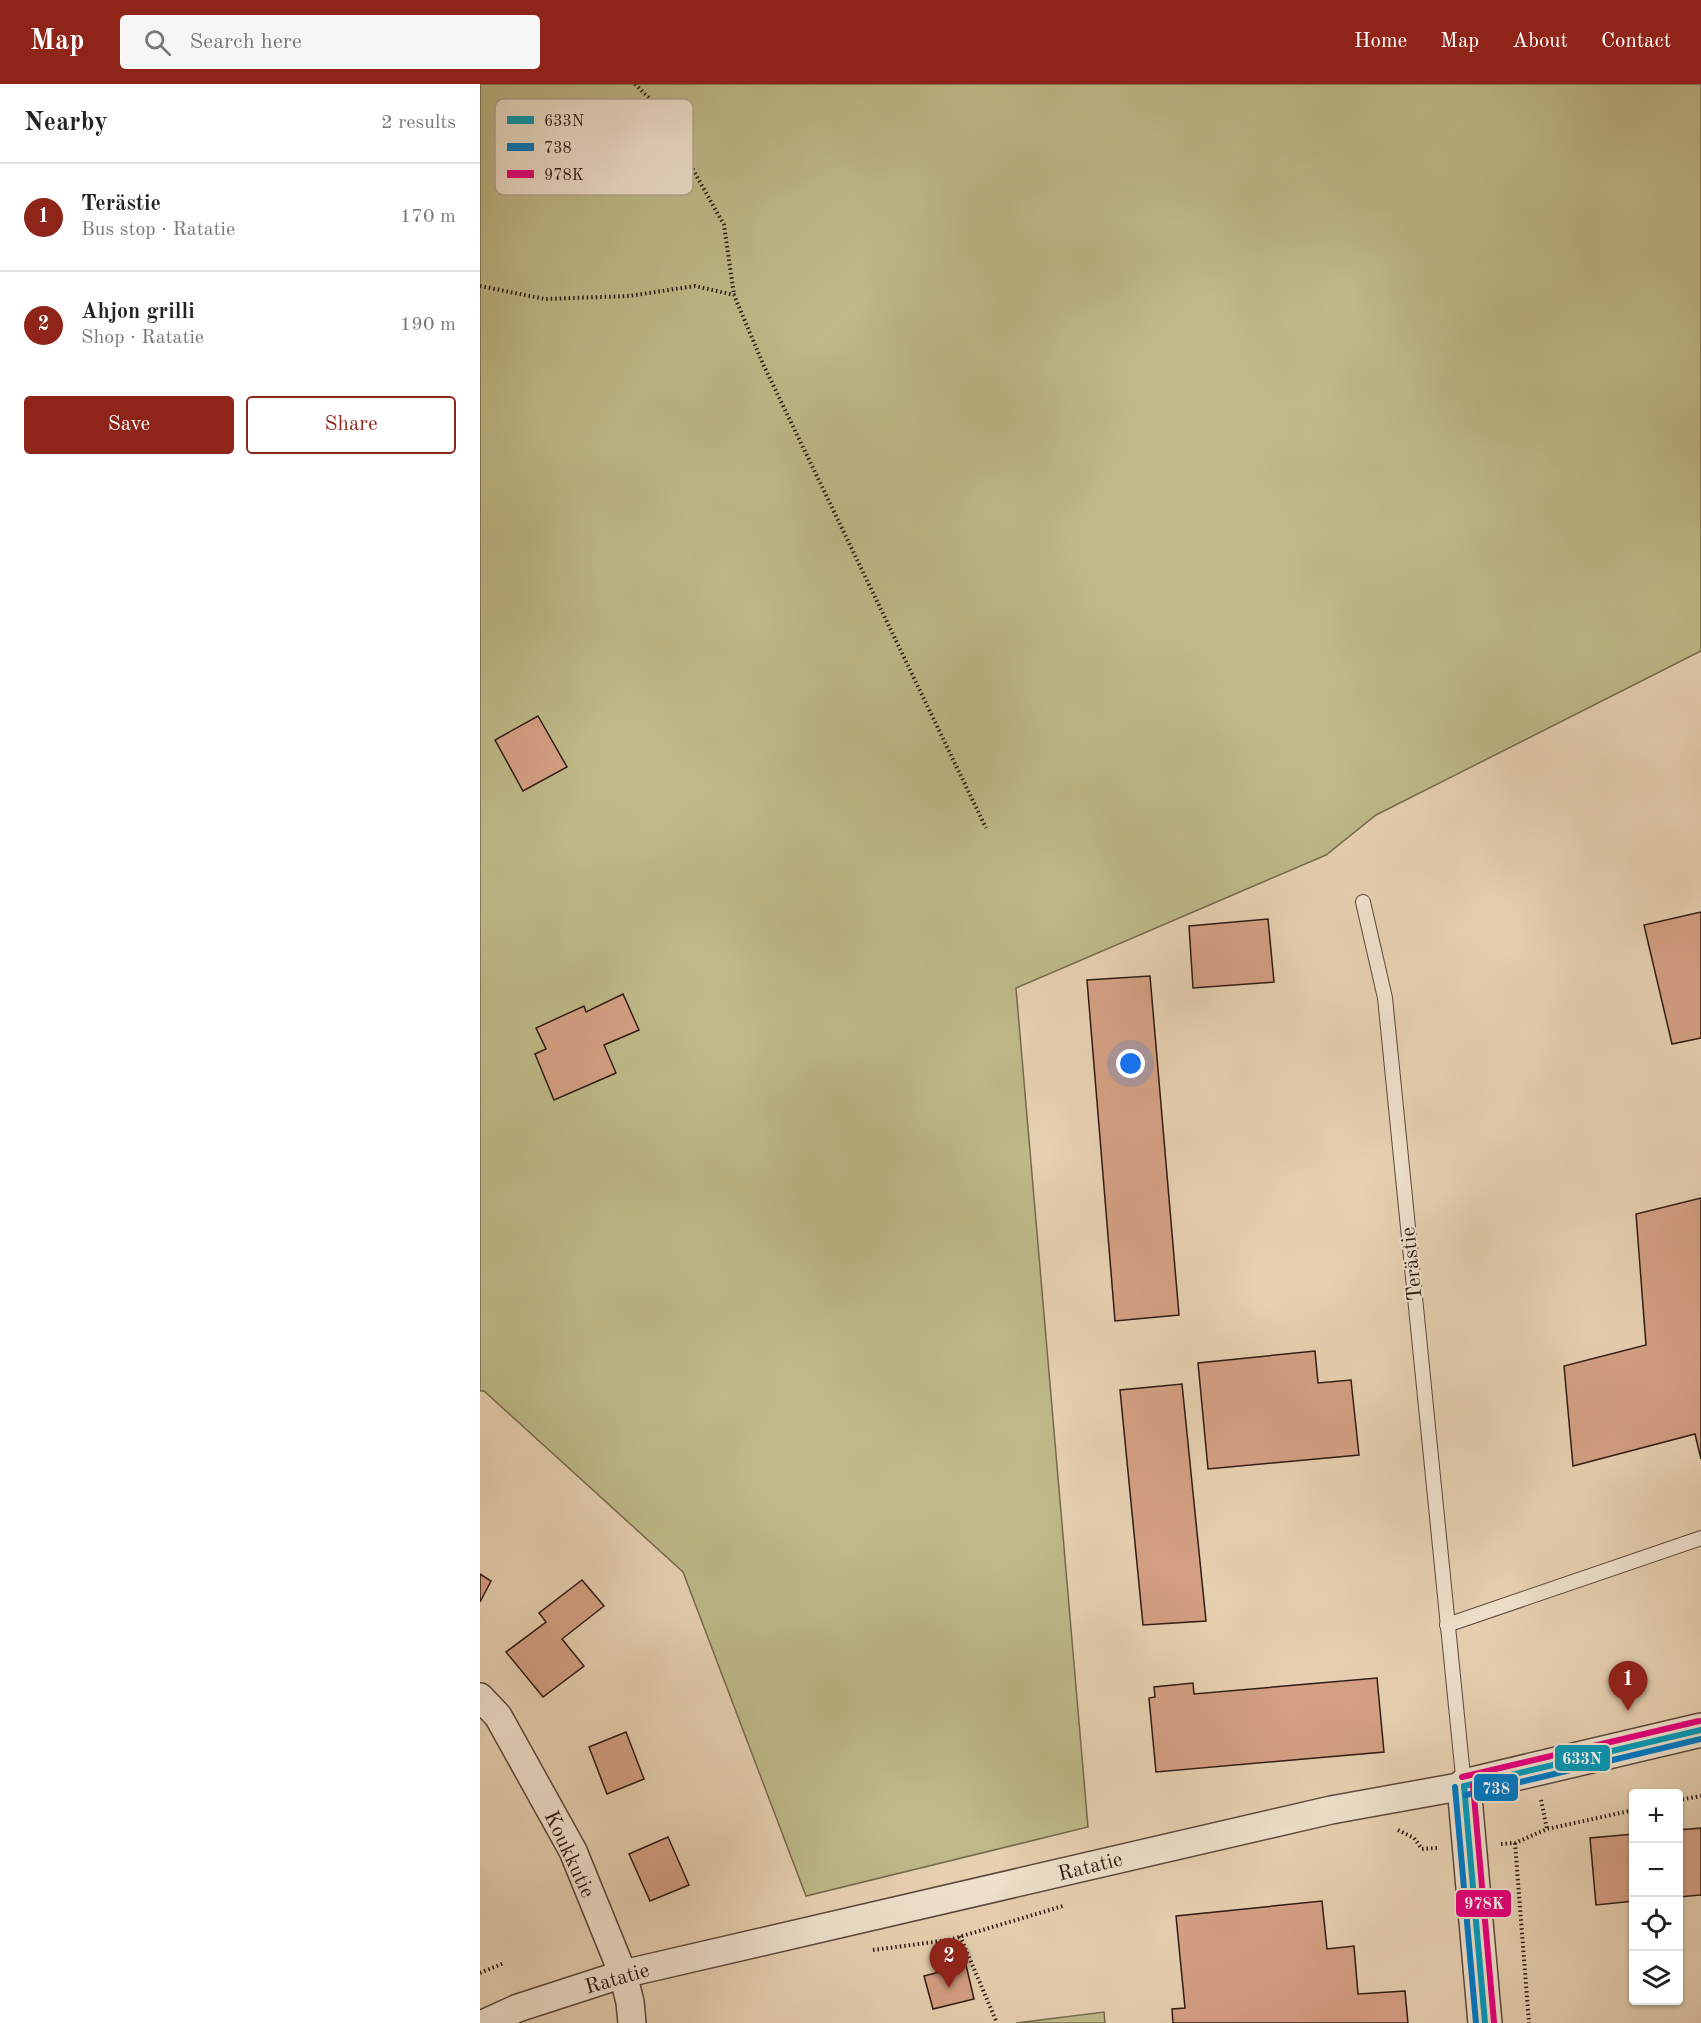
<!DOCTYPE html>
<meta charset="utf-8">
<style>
body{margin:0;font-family:"Old Standard TT",serif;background:#f6f6f6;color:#222}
.controls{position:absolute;right:18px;bottom:18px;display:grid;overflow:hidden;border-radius:6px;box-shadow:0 2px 4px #0004}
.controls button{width:54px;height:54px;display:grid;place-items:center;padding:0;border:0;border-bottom:2px solid #e0e0e0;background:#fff;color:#222;font:30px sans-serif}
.you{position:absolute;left:651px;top:980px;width:21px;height:21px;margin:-15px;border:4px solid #fff;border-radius:50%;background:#1a73e8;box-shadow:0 0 0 9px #1a73e833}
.badge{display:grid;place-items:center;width:39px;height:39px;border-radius:50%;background:#8f2418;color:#fff;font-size:20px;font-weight:700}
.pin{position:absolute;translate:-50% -50px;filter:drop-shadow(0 2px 3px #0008)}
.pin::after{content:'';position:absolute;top:32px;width:21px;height:18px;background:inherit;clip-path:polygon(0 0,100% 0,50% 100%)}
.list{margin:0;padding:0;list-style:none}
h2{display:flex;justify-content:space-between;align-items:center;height:78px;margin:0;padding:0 24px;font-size:26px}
h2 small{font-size:20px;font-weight:400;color:#767676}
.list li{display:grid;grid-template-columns:39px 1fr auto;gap:18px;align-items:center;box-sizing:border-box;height:108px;padding:0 24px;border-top:2px solid #e0e0e0}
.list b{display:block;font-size:22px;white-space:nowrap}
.list p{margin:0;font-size:20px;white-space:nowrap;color:#767676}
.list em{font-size:20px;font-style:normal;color:#767676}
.actions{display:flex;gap:12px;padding:18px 24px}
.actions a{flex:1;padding:14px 0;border:2px solid #8f2418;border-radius:6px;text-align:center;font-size:21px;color:#8f2418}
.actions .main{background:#8f2418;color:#fff}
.icon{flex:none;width:33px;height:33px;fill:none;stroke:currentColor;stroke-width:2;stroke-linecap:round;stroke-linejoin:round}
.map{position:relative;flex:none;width:1221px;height:1939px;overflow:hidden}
header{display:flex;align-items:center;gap:36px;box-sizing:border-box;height:84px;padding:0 30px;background:#8f2418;color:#fff}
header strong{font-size:28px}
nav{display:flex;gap:33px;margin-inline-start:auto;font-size:21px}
.search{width:420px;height:54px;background:#f6f6f6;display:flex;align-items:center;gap:15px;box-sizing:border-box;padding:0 21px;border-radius:6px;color:#767676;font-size:22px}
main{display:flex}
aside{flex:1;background:#fff}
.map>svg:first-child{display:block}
</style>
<header>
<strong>Map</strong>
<div class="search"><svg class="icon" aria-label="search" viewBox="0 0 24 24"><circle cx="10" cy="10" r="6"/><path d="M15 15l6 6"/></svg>Search here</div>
<nav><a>Home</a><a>Map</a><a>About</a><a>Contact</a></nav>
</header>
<main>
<aside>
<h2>Nearby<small>2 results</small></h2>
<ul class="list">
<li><span class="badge">1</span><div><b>Terästie</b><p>Bus stop · Ratatie</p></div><em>170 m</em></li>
<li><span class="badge">2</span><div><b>Ahjon grilli</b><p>Shop · Ratatie</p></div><em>190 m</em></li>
</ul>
<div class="actions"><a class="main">Save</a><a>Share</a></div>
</aside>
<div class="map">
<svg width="1221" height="1939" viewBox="0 0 1221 1939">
<rect width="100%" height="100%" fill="#e7d1b2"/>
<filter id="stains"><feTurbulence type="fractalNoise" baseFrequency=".00333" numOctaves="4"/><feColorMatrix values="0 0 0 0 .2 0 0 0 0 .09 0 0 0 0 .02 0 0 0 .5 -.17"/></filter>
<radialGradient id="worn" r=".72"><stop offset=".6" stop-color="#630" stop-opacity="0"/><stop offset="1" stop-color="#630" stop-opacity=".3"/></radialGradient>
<!-- green -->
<g fill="#beb987" stroke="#766a4e" stroke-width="1.5">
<polygon points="0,0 1221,0 1221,567 896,731 846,771 536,904 608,1743 326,1812 203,1488 4,1307 0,1307"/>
<polygon points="624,1928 625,1939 536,1939"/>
</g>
<!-- building -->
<g fill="#d5a084" stroke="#2e1b14" stroke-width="1.5">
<polygon points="58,632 87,683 43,707 15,656"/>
<polygon points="1221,828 1221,954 1192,960 1164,841"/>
<polygon points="788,835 794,898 713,904 709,842"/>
<polygon points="670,892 699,1231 635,1237 607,896"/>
<polygon points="143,910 159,946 124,961 136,989 74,1016 55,970 66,965 56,944 104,922 106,928"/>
<polygon points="1221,1114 1221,1375 1215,1350 1093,1382 1084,1282 1166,1261 1156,1130"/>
<polygon points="835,1267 838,1299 871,1296 879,1371 728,1385 718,1279"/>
<polygon points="702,1300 726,1537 663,1541 640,1306"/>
<polygon points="0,1490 11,1497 0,1518"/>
<polygon points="102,1496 124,1522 82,1555 104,1582 63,1613 26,1568 66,1538 59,1529"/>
<polygon points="897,1594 904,1668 676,1688 669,1614 675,1613 674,1603 713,1599 714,1610"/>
<polygon points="146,1648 164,1695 127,1710 109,1663"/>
<polygon points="1221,1744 1221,1811 1198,1813 1198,1746"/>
<polygon points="1154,1750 1154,1817 1116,1821 1110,1754"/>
<polygon points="188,1753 209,1801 170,1817 149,1770"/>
<polygon points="842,1817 847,1865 874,1862 878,1910 925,1907 928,1939 693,1939 692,1925 705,1924 696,1832"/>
<polygon points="486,1881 494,1915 453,1925 444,1892"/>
</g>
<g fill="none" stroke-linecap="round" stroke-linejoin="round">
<defs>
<g id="service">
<polyline points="883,818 905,914 984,1702"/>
<polyline points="967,1541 1221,1454"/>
</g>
<g id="minor">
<polyline points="0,1613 18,1632 93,1767 143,1890 150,1918 152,1939"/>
<polyline points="5,1939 38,1924 143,1890 851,1726 984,1702"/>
</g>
<polyline id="tertiary" points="1005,1939 984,1702 1221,1646"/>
</defs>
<!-- service casing -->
<use href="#service" stroke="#5c483c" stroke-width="16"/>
<!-- minor casing -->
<use href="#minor" stroke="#5c483c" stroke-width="30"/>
<!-- tertiary casing -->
<use href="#tertiary" stroke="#5c483c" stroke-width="36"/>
<!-- path -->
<g stroke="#2e1b14" stroke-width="4" stroke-dasharray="1.5 3" stroke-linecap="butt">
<polyline points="155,0 178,23 244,141 254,211"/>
<polyline points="0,202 65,215 149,212 215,202 254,211 283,280 506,744"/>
<polyline points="1061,1716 1067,1745"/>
<polyline points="1198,1716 1221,1712"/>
<polyline points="918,1746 934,1754 942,1765 957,1764"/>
<polyline points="1035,1759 1049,1939"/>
<polyline points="1021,1760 1035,1759 1067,1745 1154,1726"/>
<polyline points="480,1852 517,1939"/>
<polyline points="393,1866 469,1856 583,1822"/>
<polyline points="0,1889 24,1879"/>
</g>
<!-- service -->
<use href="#service" stroke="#efe1cd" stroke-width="14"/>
<!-- minor -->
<use href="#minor" stroke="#efe1cd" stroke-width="27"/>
<!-- tertiary -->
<use href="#tertiary" stroke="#efe1cd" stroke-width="33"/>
<defs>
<g id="bus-1">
<polyline points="984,1702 1221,1646"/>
<polyline points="984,1702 1005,1939"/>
</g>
<g id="bus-2">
<polyline points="975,1703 996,1939"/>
<polyline points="986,1711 1221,1655"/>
</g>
<g id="bus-3">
<polyline points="982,1693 1219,1637"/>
<polyline points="993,1701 1014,1938"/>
</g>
</defs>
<!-- bus-1 casing -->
<use href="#bus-1" stroke="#efe1cd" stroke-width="10"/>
<!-- bus-2 casing -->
<use href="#bus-2" stroke="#efe1cd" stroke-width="10"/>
<!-- bus-3 casing -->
<use href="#bus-3" stroke="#efe1cd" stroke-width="10"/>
<!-- bus-1 -->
<use href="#bus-1" stroke="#059bbb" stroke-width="6"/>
<!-- bus-2 -->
<use href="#bus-2" stroke="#007ac9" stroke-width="6"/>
<!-- bus-3 -->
<use href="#bus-3" stroke="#e5007d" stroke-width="6"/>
</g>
<g text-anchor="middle" stroke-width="4.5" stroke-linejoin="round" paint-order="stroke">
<!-- street labels -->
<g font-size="21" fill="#2e1b14" stroke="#efe1cd">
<text transform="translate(931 1180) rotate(-96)" y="7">Terästie</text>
<text transform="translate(90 1770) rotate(65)" y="7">Koukkutie</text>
<text transform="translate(610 1782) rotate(-14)" y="7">Ratatie</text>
<text transform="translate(137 1894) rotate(-16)" y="7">Ratatie</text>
</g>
</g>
<!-- legend -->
<rect x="15" y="15" width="198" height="96" rx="9" fill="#efe1cd" stroke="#b5a696" stroke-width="1.5"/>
<rect x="27" y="32" width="27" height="8" fill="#059bbb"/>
<rect x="27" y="59" width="27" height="8" fill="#007ac9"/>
<rect x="27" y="86" width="27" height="8" fill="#e5007d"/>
<g font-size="16" fill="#2e1b14">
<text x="64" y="42">633N</text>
<text x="64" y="69">738</text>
<text x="64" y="96">978K</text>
</g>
<g stroke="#efe1cd" stroke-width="2">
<rect x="1074" y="1660" width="57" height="28" rx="6" fill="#059bbb"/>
<rect x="993" y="1689" width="46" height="29" rx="6" fill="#007ac9"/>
<rect x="975" y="1805" width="57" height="29" rx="6" fill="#e5007d"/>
</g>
<g font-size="16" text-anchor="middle" font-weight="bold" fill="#fff">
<text x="1102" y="1680">633N</text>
<text x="1016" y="1710">738</text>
<text x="1004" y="1825">978K</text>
</g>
<rect width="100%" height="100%" filter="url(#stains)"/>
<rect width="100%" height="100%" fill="url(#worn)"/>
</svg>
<div class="controls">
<button>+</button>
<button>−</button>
<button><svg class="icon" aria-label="locate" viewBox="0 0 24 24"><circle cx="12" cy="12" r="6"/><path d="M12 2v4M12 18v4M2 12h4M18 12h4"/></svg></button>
<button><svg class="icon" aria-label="layers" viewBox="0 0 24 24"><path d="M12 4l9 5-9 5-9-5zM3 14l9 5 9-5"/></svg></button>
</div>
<div class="you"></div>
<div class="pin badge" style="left:1148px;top:1627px">1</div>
<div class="pin badge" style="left:469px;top:1904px">2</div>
</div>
</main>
